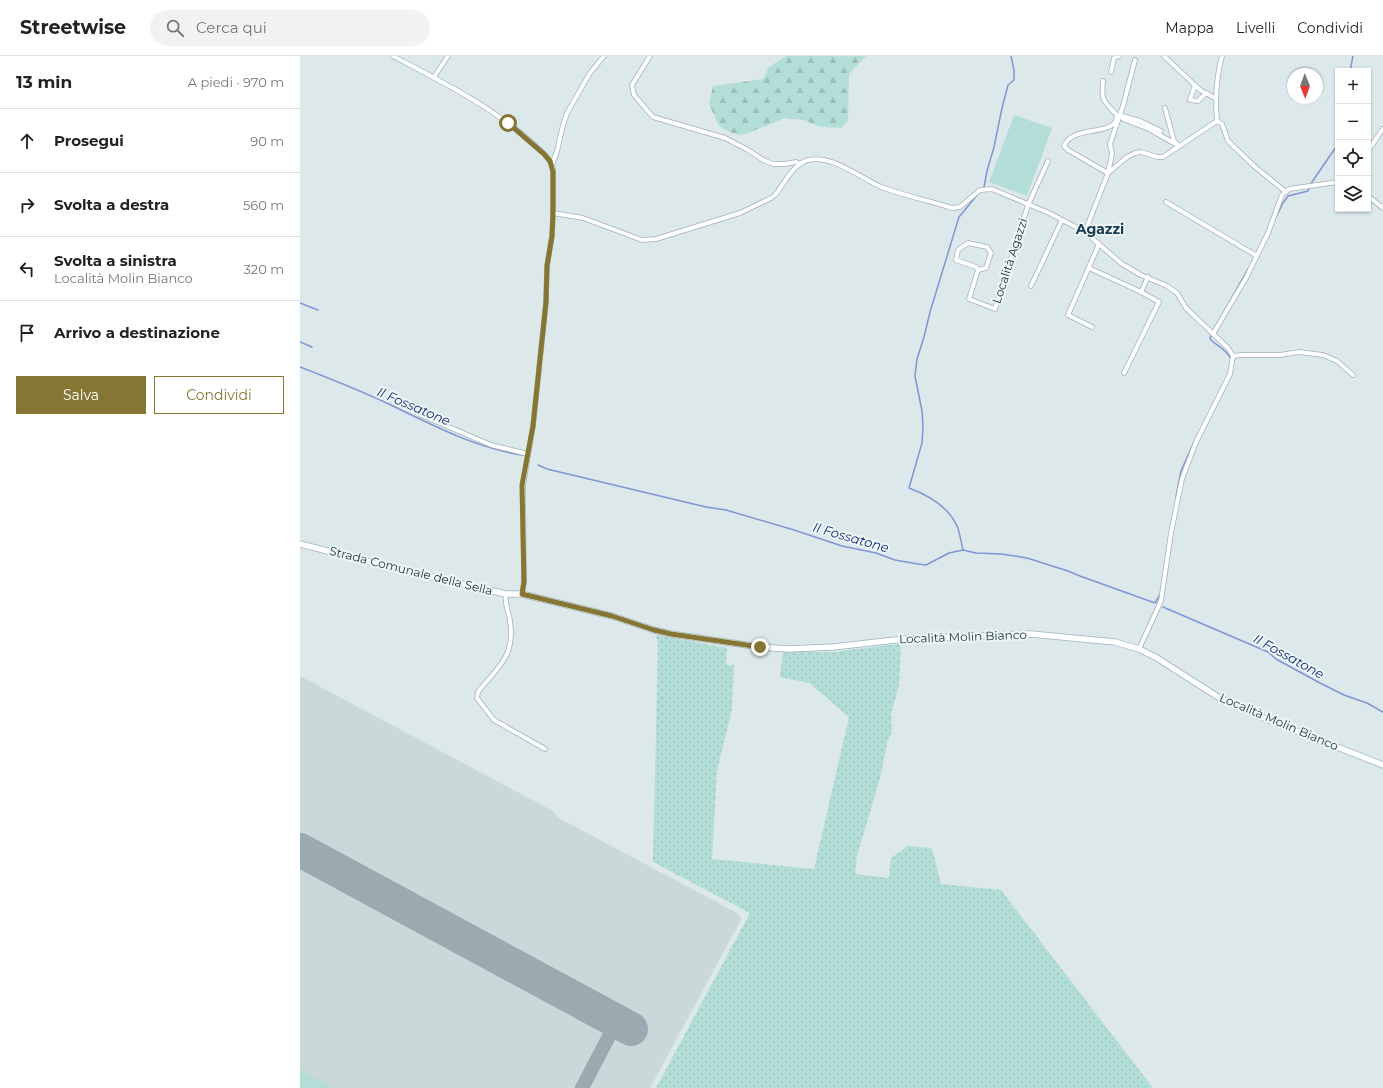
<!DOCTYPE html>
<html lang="it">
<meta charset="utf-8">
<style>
body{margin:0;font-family:Montserrat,sans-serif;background:#f2f2f2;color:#222}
.controls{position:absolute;right:12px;top:12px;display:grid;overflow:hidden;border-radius:0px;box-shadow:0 1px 3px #0004}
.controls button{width:36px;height:36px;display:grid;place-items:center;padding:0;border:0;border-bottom:1px solid #e0e0e0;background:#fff;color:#222;font:20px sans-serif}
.compass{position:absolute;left:987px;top:12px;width:36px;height:36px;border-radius:50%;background:#fff;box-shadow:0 1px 3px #0004;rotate:179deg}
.stop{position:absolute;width:12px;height:12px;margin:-9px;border:3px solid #857733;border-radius:50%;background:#fff}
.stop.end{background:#857733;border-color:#fff;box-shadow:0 1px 4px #0008}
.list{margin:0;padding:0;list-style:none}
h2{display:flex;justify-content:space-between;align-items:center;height:52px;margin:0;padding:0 16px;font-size:17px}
h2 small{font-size:13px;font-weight:400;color:#767676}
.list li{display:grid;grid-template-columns:26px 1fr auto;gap:12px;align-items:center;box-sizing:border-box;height:64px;padding:0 16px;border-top:1px solid #e0e0e0}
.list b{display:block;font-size:15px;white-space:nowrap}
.list p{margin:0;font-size:13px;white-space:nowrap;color:#767676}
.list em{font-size:13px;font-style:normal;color:#767676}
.actions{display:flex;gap:8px;padding:12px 16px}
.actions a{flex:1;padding:9px 0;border:1px solid #857733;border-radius:0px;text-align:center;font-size:14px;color:#857733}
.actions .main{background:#857733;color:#fff}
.icon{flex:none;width:22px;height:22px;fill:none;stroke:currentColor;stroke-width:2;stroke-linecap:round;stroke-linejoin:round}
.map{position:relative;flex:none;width:1083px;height:1032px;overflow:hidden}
header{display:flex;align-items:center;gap:24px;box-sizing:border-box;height:56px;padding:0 20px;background:#fff;border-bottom:1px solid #e0e0e0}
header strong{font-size:19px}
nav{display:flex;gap:22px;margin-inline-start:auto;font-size:14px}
.search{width:280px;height:36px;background:#f2f2f2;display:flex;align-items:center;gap:10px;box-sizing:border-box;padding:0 14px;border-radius:22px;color:#767676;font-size:15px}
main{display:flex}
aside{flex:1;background:#fff}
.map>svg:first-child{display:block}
</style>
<header>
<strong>Streetwise</strong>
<div class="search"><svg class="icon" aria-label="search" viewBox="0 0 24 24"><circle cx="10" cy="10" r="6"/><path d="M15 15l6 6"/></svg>Cerca qui</div>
<nav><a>Mappa</a><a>Livelli</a><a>Condividi</a></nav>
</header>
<main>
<aside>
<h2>13 min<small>A piedi · 970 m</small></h2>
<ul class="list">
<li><svg class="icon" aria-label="ahead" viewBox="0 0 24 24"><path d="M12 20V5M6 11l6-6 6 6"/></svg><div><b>Prosegui</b></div><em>90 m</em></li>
<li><svg class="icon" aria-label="right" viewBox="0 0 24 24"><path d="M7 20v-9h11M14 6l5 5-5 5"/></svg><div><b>Svolta a destra</b></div><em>560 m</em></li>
<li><svg class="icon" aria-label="left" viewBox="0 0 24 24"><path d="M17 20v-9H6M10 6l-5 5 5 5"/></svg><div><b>Svolta a sinistra</b><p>Località Molin Bianco</p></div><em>320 m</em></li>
<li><svg class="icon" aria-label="arrive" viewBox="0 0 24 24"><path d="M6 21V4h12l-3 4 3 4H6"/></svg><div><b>Arrivo a destinazione</b></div></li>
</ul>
<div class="actions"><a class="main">Salva</a><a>Condividi</a></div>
</aside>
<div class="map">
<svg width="1083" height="1032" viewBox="0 0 1083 1032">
<defs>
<pattern id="green-dots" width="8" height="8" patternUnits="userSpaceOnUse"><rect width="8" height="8" fill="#b3ded7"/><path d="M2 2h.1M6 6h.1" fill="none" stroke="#9abfb9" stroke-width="1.8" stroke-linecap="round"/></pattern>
<pattern id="forest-firs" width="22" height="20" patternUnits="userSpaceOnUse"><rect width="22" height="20" fill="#b3ded7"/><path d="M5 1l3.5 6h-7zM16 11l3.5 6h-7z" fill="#9abfb9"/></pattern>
</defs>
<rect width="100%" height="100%" fill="#dce8ea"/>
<!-- built -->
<polygon fill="#cbd8da" points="0,620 253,755 257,761 439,858 441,864 350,1032 0,1032"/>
<!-- green -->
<polygon fill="url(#green-dots)" points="356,579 427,592 426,609 434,609 432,653 417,715 412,803 514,813 549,661 509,627 480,621 483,596 533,596 599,588 601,592 599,629 591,659 592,676 587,687 580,722 557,800 555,818 589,822 591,802 608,790 632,792 641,828 701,834 853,1032 356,1032 450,857 353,806 358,589"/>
<!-- forest -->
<polygon fill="url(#forest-firs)" points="486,0 566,0 549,18 548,65 541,72 521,71 504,64 485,62 446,78 439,79 430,76 419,70 409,48 413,30 463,23 469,11"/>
<!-- pitch -->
<g fill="#b3ded7">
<polygon points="714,59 752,72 727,140 689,126"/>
<polygon points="0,1014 34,1032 0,1032"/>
</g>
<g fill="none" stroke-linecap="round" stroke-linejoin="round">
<!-- stream -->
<g stroke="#7f95d5" stroke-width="1.5">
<polyline points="1050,15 1053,0"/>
<polyline points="682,133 684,131 687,115 694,91 702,52 708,29 714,24 714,14 711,0"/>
<polyline points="974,165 983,147 988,140 1008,135 1012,126 1038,88"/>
<polyline points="0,247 18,254"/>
<polyline points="913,275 948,213"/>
<path d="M911,279L910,283C917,290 927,294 931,303"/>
<polyline points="0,286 12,291"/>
<path d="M0,311C31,323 61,335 91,349C132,369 176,392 222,399"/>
<polyline points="238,409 247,413 406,451 426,454 494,474 542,490 576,497 595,504 618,508 626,509 649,497 663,494 676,497 701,498 727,502 768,515 780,520 855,547 861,537"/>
<polyline points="876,441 881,415 894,386"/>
<path d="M663,494C661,486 660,477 657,470C648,450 628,439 609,432L622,387L623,370L622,355L615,320L617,303L624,281L630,256L659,161L678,138"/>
<polyline points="863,551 968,596 976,603 1020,627 1044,639 1067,647 1083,656"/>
</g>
<!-- taxiway -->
<polyline stroke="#9aaab0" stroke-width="14" points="282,1032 317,965"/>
<!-- runway -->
<polyline stroke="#9aaab0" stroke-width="34" points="0,794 331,973"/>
<defs>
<g id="street">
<path d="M93,0C140,25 189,49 229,84C238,92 249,100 253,112V157L252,180L247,210L246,246L233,370L223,429L224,526L222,538"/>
<polyline points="350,0 332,29 333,35 334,39 353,61 425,82 448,94 465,105 474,108 485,108 496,106 500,108"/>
<polyline points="864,0 900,34 915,42"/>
<path d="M922,0C916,22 915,43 917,65L922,68L928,85L954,110L986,136"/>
<polyline points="811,16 814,2 819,0"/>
<polyline points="134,21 148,0"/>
<path d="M803,25C801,44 803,45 817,59C817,59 816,64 816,65C808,79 772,70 764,90L768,94L808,117L812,98L810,88L823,50L835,4"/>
<polyline points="895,29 890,44 898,45 906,37"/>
<polyline points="865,52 874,85 877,88"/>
<polyline points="822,60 840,65 861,75"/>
<polyline points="823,63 849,73 879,90"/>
<polyline points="1068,95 1083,73"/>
<polyline points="252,109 257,95 263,69 267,57 290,17 304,0"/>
<polyline points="1068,140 1083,152"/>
<polyline points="866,146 957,200"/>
<path d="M253,157L283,162L342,184L356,183L440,157L471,142L475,139C484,128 493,108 508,104C534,98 562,124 584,132C606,140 630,145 652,152L660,151L680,134L692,133L749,157L785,176L822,208L841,219L867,230L877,237L886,252L928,292L933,300L930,318L896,386L882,423L871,477L861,545L839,593"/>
<polyline points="785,176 808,117 827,101 835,97 841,96 857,101 863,101 917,65"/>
<polygon points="668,187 687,191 691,197 686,212 678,214 676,211 656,204 658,194"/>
<polyline points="789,212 841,236"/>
<polyline points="678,214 669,243 695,253 728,149 748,105"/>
<polyline points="731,230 762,164"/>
<polyline points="792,271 768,259 799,188"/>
<polyline points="913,278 946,222 968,177 982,139 989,133 1038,126"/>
<polyline points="933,300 941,299 980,299 999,296 1023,299 1037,305 1053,319"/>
<polyline points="824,317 859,246 841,236 848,221"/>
<polyline points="121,359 191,389 228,398"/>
<path d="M206,538C204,547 209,556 210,565C215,598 201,609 181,632L178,636L177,642L194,664L245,693"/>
</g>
<polyline id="secondary" points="0,488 97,513 206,538 222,538 312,560 354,574 371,578 460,591 488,593 533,591 604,583 731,578 815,586 839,593 857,602 918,641 966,663 1083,709"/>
</defs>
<!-- street casing -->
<use href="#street" stroke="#a3b1b5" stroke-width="5.5"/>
<!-- secondary casing -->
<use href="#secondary" stroke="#9db3ba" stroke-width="7"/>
<!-- street -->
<use href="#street" stroke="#fff" stroke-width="4"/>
<!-- secondary -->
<use href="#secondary" stroke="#fff" stroke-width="5.5"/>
</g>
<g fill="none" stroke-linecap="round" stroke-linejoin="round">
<!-- route -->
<polyline stroke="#857733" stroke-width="5" points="208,67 244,98 250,105 253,116 253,157 252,180 247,210 246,246 233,370 222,429 224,526 222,538 312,560 354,574 371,578 460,591"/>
</g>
<g text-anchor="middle" stroke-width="4" stroke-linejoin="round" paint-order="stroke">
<!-- street labels -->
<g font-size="12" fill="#1d313a" stroke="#edf6f7">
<text transform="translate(710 205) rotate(-72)" y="4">Località Agazzi</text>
<text transform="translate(111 515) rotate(14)" y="4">Strada Comunale della Sella</text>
<text transform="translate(663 581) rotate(-2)" y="4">Località Molin Bianco</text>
<text transform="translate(979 666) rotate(23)" y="4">Località Molin Bianco</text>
</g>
<!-- water labels -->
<g font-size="13" font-style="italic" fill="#132d7a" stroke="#edf6f7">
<text transform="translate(114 350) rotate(23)" y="5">Il Fossatone</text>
<text transform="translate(551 481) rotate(16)" y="5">Il Fossatone</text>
<text transform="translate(989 600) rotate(29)" y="5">Il Fossatone</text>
</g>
<!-- quarter labels -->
<g font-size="14" font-weight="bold" fill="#183b4e" stroke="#edf6f7">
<text x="800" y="178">Agazzi</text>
</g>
</g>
</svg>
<div class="controls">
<button>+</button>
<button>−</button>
<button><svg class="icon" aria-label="locate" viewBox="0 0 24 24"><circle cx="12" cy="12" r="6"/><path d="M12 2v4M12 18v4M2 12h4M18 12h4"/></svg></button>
<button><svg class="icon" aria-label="layers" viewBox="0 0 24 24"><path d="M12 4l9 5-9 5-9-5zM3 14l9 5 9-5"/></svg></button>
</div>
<svg class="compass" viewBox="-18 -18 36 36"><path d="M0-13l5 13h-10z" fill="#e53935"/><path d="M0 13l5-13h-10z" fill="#767676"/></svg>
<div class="stop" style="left:208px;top:67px"></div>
<div class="stop end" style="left:460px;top:591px"></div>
</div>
</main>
